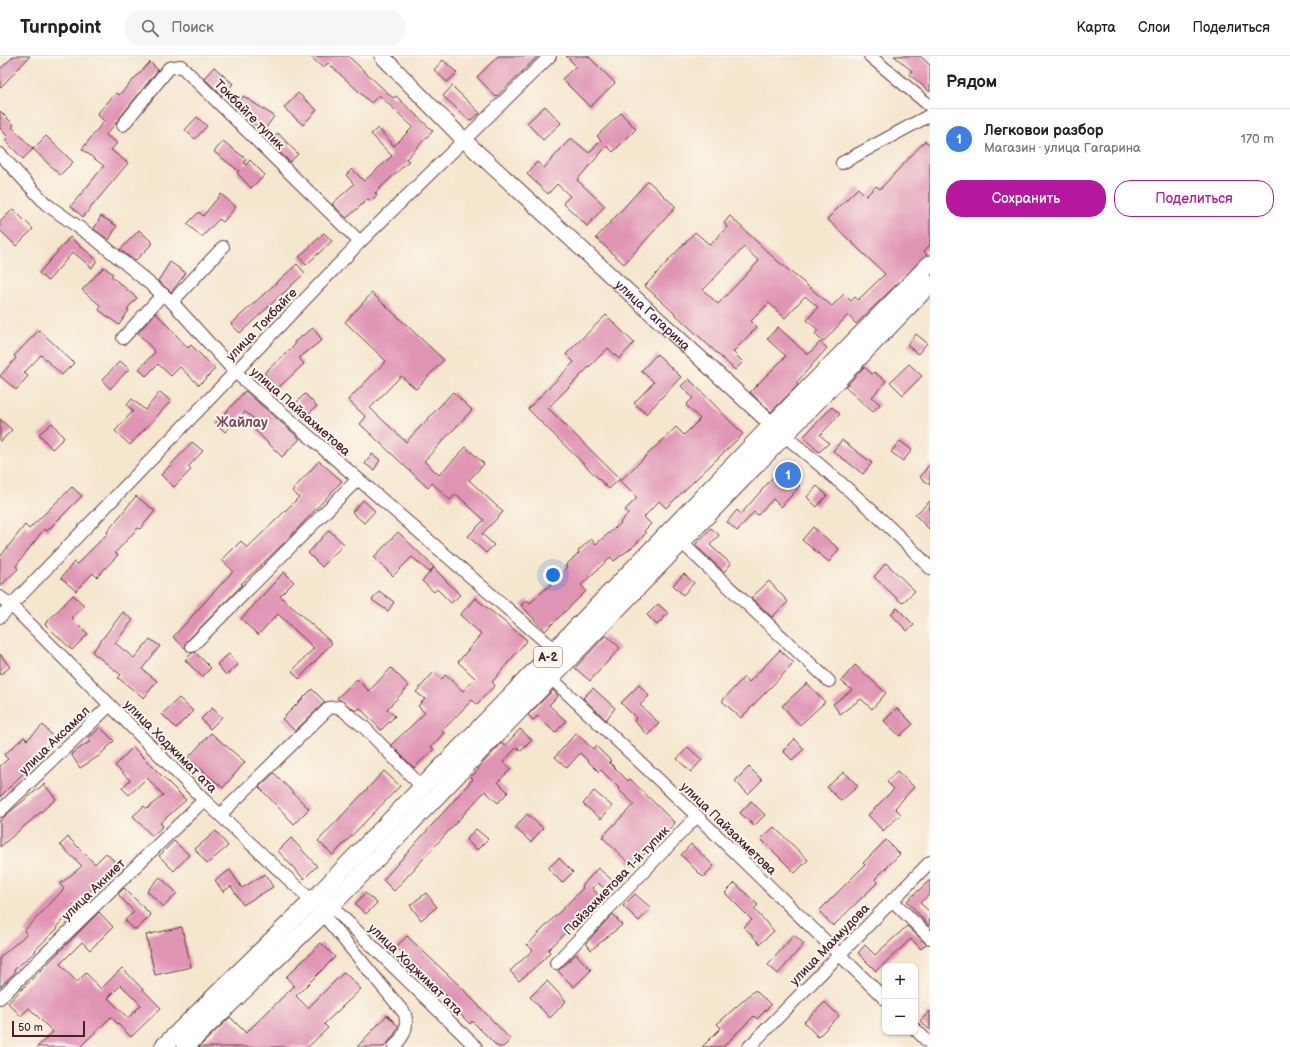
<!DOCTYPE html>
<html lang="ru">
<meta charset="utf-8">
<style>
body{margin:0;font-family:"Balsamiq Sans",sans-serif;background:#f6f6f6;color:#222}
.controls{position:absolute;right:12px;bottom:12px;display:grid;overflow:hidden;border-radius:8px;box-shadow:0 1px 3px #0004}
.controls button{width:36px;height:36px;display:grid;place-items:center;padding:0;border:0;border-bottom:1px solid #e0e0e0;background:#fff;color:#222;font:20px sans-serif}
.scale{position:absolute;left:12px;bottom:10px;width:73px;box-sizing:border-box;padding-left:4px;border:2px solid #4a1f2b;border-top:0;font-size:11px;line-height:14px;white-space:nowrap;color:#4a1f2b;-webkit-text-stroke:3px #fbf7ec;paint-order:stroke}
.you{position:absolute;left:553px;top:519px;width:14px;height:14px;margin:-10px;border:3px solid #fff;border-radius:50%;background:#1a73e8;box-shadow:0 0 0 6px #1a73e833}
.badge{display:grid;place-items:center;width:26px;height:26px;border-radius:50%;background:#b5179e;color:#fff;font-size:13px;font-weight:700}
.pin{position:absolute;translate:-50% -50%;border:2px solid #fff;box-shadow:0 1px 4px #0006}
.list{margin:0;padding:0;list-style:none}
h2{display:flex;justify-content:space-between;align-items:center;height:52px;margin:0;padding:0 16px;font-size:17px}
h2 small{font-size:13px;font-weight:400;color:#767676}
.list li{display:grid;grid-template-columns:26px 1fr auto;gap:12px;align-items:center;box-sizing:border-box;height:60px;padding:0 16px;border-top:1px solid #e0e0e0}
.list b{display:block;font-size:15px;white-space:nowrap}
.list p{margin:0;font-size:13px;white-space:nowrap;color:#767676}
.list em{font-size:13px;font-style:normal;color:#767676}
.actions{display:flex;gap:8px;padding:12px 16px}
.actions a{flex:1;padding:9px 0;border:1px solid #b5179e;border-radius:16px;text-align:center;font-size:14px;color:#b5179e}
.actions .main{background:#b5179e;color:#fff}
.icon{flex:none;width:22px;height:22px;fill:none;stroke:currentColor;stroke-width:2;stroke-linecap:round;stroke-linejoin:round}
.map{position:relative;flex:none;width:930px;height:991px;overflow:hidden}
header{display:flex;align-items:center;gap:24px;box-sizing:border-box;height:56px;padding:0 20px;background:#fff;border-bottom:1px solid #e0e0e0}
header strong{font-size:19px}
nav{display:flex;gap:22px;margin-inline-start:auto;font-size:14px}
.search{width:280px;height:36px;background:#f6f6f6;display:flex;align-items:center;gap:10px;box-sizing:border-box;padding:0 14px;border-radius:16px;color:#767676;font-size:15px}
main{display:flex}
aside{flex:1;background:#fff}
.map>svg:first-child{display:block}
</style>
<header>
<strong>Turnpoint</strong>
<div class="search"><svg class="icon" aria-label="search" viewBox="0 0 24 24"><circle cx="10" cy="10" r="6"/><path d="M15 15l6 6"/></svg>Поиск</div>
<nav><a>Карта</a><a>Слои</a><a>Поделиться</a></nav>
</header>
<main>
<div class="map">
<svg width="930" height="991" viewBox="0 0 930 991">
<rect width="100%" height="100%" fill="#fbf7ec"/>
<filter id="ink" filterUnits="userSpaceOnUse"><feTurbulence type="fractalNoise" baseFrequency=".025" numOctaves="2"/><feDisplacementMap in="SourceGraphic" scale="8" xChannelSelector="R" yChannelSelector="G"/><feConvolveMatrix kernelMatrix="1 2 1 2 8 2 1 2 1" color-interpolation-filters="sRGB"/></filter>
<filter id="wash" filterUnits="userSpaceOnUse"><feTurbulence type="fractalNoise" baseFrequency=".012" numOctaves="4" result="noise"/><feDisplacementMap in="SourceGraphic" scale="16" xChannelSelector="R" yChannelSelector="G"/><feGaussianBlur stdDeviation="0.9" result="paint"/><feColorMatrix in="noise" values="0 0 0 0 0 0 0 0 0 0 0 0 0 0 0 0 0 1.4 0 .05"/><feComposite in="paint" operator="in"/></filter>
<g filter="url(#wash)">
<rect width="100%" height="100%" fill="#f5e6ce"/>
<g id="blocks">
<!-- building -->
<g fill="#e094b4" fill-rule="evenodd">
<polygon points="14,0 30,0 0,32 0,13"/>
<polygon points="310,0 348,0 393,42 396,40 433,75 406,103 409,105 375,137 377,139 371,145 368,143 347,162 332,148 354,128 346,119 352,113 364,125 392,100 371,78 378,72 394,90 413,71 379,39 371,47 328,7 323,12"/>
<polygon points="498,0 538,0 496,41 477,21"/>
<polygon points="566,0 588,0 615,27 590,51 562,23 576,10"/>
<polygon points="894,0 920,0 930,9 930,36 909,18 912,15"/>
<polygon points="443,4 457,17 447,26 434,14"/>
<polygon points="150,6 158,14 106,79 117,87 111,94 128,107 83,161 71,150 104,110 82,93 104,65 97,58 116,37 119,39"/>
<polygon points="214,11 233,28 222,40 204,22"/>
<polygon points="452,30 480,57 470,65 443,40"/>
<polygon points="298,37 317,54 303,69 284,52"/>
<polygon points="243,40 274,60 264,75 244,61 235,52"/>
<polygon points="545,50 561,67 543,84 527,67"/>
<polygon points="0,55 14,69 12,71 33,93 23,103 5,84 8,81 0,72"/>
<polygon points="621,57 636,73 613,96 607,90 577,124 605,150 587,170 563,147 570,140 557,128 548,138 527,118 537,106 544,112 571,82 589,97 601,84 597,80"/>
<polygon points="197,61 207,70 195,83 185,74"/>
<polygon points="278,77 298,98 290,106 269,86"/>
<polygon points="46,80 73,106 60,119 33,93"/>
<polygon points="223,85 246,103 244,107 246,109 250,104 265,119 251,132 237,117 239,115 214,96"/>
<path d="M925,85L930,89V189L924,195L927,199L856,268L848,259L823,286L815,278L818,274L807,264L818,251L805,240L785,262L769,247L751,265L757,271L733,296L743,306L735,314L645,230L695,176L710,189L727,171L724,167L730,160L774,202L832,250L844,238L851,245L855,241L858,244L885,218L827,163L858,132L866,140L876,130L880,133ZM744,191L759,205L718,248L703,234Z"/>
<polygon points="648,125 676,151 624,208 596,182"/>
<polygon points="221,138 236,151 223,166 219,163 202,181 187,168 199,156 203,160"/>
<polygon points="13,153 33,173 16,190 0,174 0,166"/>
<polygon points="101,160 117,170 109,184 94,173"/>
<polygon points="139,174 153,187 135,205 120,194"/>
<polygon points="324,177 332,185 306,209 299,201"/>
<polygon points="70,181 97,204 92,212 73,196 48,225 39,217"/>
<polygon points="170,206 186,217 171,236 158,225"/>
<polygon points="297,208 305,217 240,277 231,268"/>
<polygon points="104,211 113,218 111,220 137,242 127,253 129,254 119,269 99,254 101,250 82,234"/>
<polygon points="372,237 444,304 416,333 401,320 370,352 406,386 453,336 472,354 424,405 439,419 466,391 484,408 469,424 503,456 482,478 494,489 486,497 468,480 484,464 456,438 450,444 432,427 428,432 360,368 366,361 348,344 386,305 345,266"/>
<polygon points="156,257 188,292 191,289 215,313 199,329 180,311 171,320 158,308 146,320 139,313 155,296 138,277"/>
<polygon points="606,259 634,287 619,303 608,292 548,352 620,423 609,433 528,353 574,306 566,298"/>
<polygon points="778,271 808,299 820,286 827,292 796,327 798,329 771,356 750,336 786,300 767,283"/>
<polygon points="313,272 322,284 299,302 304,308 278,332 264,317 295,289 294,286"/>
<polygon points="39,274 74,307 62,319 41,299 24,317 28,320 16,334 0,320 16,302 14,300"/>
<polygon points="916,278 927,287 918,298 907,289"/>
<polygon points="657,298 681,321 646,358 634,347 654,326 641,315"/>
<polygon points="120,305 129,313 110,333 102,324"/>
<polygon points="909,308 922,320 903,339 890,326"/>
<polygon points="864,311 872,318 874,316 886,325 872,341 880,348 873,356 845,331"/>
<polygon points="689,323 743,378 666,452 659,445 644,461 651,468 644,475 646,477 635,489 614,505 611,501 581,529 586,535 545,575 521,549 527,544 530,547 551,528 567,511 565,510 579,497 578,495 591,483 596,488 621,467 620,466 629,457 625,454 637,442 620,425 676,371 684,379 700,363 686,349 693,342 681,330"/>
<polygon points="245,335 300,383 282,401 255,374 261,368 245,356 225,376 216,367"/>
<polygon points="160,336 171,345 130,389 115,375 133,355 127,349 132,343 145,354"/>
<polygon points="305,338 317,350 305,361 294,349"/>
<polygon points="832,351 840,358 820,379 829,387 819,396 803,381"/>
<polygon points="0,363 12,374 0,386"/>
<polygon points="52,367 64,382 52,393 39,378"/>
<polygon points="842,384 872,407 863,418 833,395"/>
<polygon points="900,385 912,394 903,405 891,396"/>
<polygon points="192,386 203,395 188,411 191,414 174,431 161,419"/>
<polygon points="372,398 380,404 374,414 365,408"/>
<polygon points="319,405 342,425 286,485 241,528 242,529 187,585 185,592 173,581 233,515 222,504 241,485 247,492 279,461 299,441 292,435"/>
<polygon points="930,408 930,429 920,421"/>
<polygon points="781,412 800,430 781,451 773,443 758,459 754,456 737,475 727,466 737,454 741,458"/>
<polygon points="817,430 827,439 817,451 807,441"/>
<polygon points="72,431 82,440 47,475 44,473 16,510 18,513 0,530 0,501 25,469 29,473"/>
<polygon points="136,440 155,455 140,473 138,472 115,497 118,499 97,521 93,517 76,535 61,522 74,506 77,508 108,477 107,476"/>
<polygon points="363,444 375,455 364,467 352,456"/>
<polygon points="930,445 930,474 915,459"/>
<polygon points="813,471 839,493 829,506 802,484"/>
<polygon points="711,472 719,479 710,489 731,508 724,516 695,489"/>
<polygon points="329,474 344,488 322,511 308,497"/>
<polygon points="398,476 434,511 429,516 412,501 393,520 374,501"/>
<polygon points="886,507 915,535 902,547 874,521"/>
<polygon points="434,512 460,539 451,547 437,533 434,536 422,525"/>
<polygon points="284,516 294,526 280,540 332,587 299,623 292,615 314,592 278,558 258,579 241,563"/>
<polygon points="684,518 694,527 683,539 673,529"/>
<polygon points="769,525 788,546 772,561 751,542"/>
<polygon points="379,535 394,546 388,555 372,544"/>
<polygon points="73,539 84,549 72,562 88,578 72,594 45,568"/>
<polygon points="475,542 527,584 492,626 495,629 477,648 472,644 442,675 444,677 431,691 434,693 414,712 391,689 425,657 418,650 425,643 416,636 434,616 442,623 445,619 463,635 475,622 458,606 481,578 460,559"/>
<polygon points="658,548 668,557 657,569 647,559"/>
<polygon points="897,552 914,569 907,575 891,558"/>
<polygon points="123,556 133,564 115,587 134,602 150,583 160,590 142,613 157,625 144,642 118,622 121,619 92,596"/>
<polygon points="606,579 620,592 590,625 575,612"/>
<polygon points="780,594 794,607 741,662 722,645 744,621 749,626"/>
<polygon points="195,596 211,612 202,621 185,604 192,597"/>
<polygon points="0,598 10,611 0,619"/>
<polygon points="229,598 238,609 226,619 217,608"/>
<polygon points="855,609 886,637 872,653 861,643 840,658 833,648 852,634 841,625"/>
<polygon points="391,612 409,630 387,653 395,660 381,674 360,652 356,655 337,642 357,623 369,635"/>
<polygon points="807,627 825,646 800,669 782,650"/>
<polygon points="639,629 649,640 640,649 659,667 648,679 634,665 636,662 621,647"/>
<polygon points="593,632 615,652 606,664 583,642"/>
<polygon points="312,633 325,646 295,675 282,663"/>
<polygon points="553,634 558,640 549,649 566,665 555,677 538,660 533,664 528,659"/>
<polygon points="179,642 193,655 176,672 162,658"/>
<polygon points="212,652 222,661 210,673 201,663"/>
<polygon points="897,652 913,668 900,680 884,665"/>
<polygon points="43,669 55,683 39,697 41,699 0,741 0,710 8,703 4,699 24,681 27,684"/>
<polygon points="100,671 114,685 99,700 80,712 71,698 91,685 88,683"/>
<polygon points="520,673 532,684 521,695 517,691 503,706 511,713 498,726 508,736 498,747 485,735 394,835 383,824 473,723 471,721 479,713 478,712 502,687 505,690"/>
<polygon points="211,677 245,706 223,732 188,702"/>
<polygon points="576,677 593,693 596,690 611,705 609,706 628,725 630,723 675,767 632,810 602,781 634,748 619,734 620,733 601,714 599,716 580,697 567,712 555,701"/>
<polygon points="795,683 804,693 792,704 783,695"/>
<polygon points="133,691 186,744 160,767 163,770 152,780 133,760 144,750 147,753 163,739 147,722 129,739 122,732 130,724 115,710"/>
<polygon points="688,691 702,704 691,716 677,703"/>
<polygon points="749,711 762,724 748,738 735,725"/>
<polygon points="384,715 400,730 333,799 318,785"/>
<polygon points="897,715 914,731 895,752 901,758 883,775 868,759 894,733 887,726"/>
<polygon points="844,716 858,730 841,745 827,731"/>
<polygon points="274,717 309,753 294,768 259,731"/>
<polygon points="44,728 56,743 0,791 0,764"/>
<polygon points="594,735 612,750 601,763 583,748"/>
<polygon points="751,745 765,759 754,770 740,757"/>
<polygon points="527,758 543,772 531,786 515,772"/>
<polygon points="774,771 808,804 795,817 761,783"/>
<polygon points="476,773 488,783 477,794 466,784"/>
<polygon points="216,775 228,790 207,808 195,793"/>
<polygon points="68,781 95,808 106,797 119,810 100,829 99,827 73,850 75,851 57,870 58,872 35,894 36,895 14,914 15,916 0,931 0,901 27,878 24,875 64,833 60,828 82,810 60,789"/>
<polygon points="291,782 317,810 304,823 278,795"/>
<polygon points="886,784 900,798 875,823 878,826 833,870 819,855 865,809 863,807"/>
<polygon points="174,785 189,799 174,815 159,800"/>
<polygon points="691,788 714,810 703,821 681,799"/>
<polygon points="559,802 573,816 562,827 548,812"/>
<polygon points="598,812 612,824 605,833 598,827 592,832 599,840 591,849 592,851 548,894 550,896 542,905 519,925 510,915 533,894 527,889 583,832 582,830"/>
<polygon points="230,814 242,832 265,818 273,831 243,849 231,830 223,836 215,824"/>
<polygon points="160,821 177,837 164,851 147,835"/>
<polygon points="930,824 930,838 920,847 930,856 929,870 907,845"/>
<polygon points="735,827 758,849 754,853 774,875 760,888 744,871 752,864 725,837"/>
<polygon points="124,832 151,859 137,873 134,873 125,864 134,856 118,838"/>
<polygon points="365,837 377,847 366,858 355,848"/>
<polygon points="426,837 437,851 421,864 410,849"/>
<polygon points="635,838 651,852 639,865 623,850"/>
<path d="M99,856L113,871L90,894L82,886L60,908L77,926L86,917L101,933L122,912L161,952L131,981L111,961L80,991H37L53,976L29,952L21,960L8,947ZM121,929L141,949L128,962L108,942Z"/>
<polygon points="613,858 622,869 591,894 586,887"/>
<polygon points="907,870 926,888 921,893 911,883 876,915 858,897 865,889 875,899"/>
<polygon points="182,871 191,911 155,919 146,879"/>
<polygon points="794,879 804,888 778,918 768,909"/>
<polygon points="407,880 462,932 511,984 503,991 498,991 472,965 470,968 448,946 450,943 414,907 413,908 396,891"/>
<polygon points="321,887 335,901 296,940 308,952 344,916 361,933 324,968 328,972 308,991 199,991 230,961 246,977 294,930 286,921"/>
<polygon points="576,898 591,914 574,931 558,915"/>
<polygon points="547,925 566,945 550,962 530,941"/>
<polygon points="755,934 771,949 757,963 754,960 723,991 702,991 721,972 717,968"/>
<polygon points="825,946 839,960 818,981 804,966"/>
<polygon points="930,955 930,974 920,965"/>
<polygon points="387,959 398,970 394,979 384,991 357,991"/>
</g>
</g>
</g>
<g filter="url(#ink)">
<use href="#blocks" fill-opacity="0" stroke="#643d43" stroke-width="1"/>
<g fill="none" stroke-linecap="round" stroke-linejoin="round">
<defs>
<g id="minor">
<polyline points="870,0 930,50"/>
<polyline points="123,69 169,12 181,10 360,186"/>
<polyline points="0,98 46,148 98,185 172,246 235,316 555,594"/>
<polyline points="842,107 930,59"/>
<polyline points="172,246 223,191"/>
<polyline points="123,282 163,238"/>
<path d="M785,380C836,422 885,464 930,512"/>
<polyline points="682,487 829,625"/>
<path d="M0,541L12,550L204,744L312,845L405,958C408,973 404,980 394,991"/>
<polyline points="0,561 360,186 550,0"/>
<polyline points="192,590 358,423"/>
<polyline points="551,622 697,760 885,943"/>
<polyline points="0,755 110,649"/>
<polyline points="221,758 329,652 339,651 364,671 422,731"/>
<polyline points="892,844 930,882"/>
<polyline points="326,845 476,991"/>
<polyline points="556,907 697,760"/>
<polyline points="0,942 204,744"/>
<polyline points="915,973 930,988"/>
<polyline points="749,991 930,806"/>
</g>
<g id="major">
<path id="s1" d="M382,0L465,85L781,377"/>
</g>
<g id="highway">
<polyline points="163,991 319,838 772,369 930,208"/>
<polyline points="185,991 331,850 930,228"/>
</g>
</defs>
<!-- minor casing -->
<use href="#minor" stroke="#643d43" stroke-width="14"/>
<!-- major casing -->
<use href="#major" stroke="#643d43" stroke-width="17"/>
<!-- highway casing -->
<use href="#highway" stroke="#643d43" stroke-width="19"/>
<!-- minor -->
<use href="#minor" stroke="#fff" stroke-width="12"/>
<!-- major -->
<use href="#major" stroke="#fff" stroke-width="15"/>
<!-- highway -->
<use href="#highway" stroke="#fff" stroke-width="17"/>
</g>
</g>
<g text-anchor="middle" stroke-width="4" stroke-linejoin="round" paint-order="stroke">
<!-- shield labels -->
<rect fill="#fbf7ec" stroke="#7f6065" stroke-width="1" x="534" y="591" width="28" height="20" rx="3"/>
<g font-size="12" font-weight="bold" fill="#4a1f2b">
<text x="548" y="605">A-2</text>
</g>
<!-- street labels -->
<g font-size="13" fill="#4a1f2b" stroke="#fbf7ec">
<text transform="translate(250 58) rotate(45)" y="5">Токбайге тупик</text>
<text dy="5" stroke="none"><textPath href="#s1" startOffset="375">улица Гагарина</textPath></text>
<text transform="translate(261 268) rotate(-46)" y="5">улица Токбайге</text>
<text transform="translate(301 355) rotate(41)" y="5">улица Пайзахметова</text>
<text transform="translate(54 684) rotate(-44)" y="5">улица Аксамал</text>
<text transform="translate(171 690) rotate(45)" y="5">улица Ходжимат ата</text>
<text transform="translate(729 772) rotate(44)" y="5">улица Пайзахметова</text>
<text transform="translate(616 824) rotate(-46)" y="5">Пайзахметова 1-й тупик</text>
<text transform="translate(93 833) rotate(-44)" y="5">улица Акниет</text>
<text transform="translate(829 888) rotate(-46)" y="5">улица Махмудова</text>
<text transform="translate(416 913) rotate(44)" y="5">улица Ходжимат ата</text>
</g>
<!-- neighbourhood labels -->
<g font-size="14" font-weight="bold" fill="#7e485b" stroke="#fbf7ec">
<text x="242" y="371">Жайлау</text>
</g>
</g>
</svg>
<div class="controls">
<button>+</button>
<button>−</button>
</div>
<div class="scale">50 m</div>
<div class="you"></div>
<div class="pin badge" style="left:788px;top:419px;background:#3f7fe0">1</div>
</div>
<aside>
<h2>Рядом<small></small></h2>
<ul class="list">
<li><span class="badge" style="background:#3f7fe0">1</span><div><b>Легковои разбор</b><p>Магазин · улица Гагарина</p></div><em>170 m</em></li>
</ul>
<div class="actions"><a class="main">Сохранить</a><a>Поделиться</a></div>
</aside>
</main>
